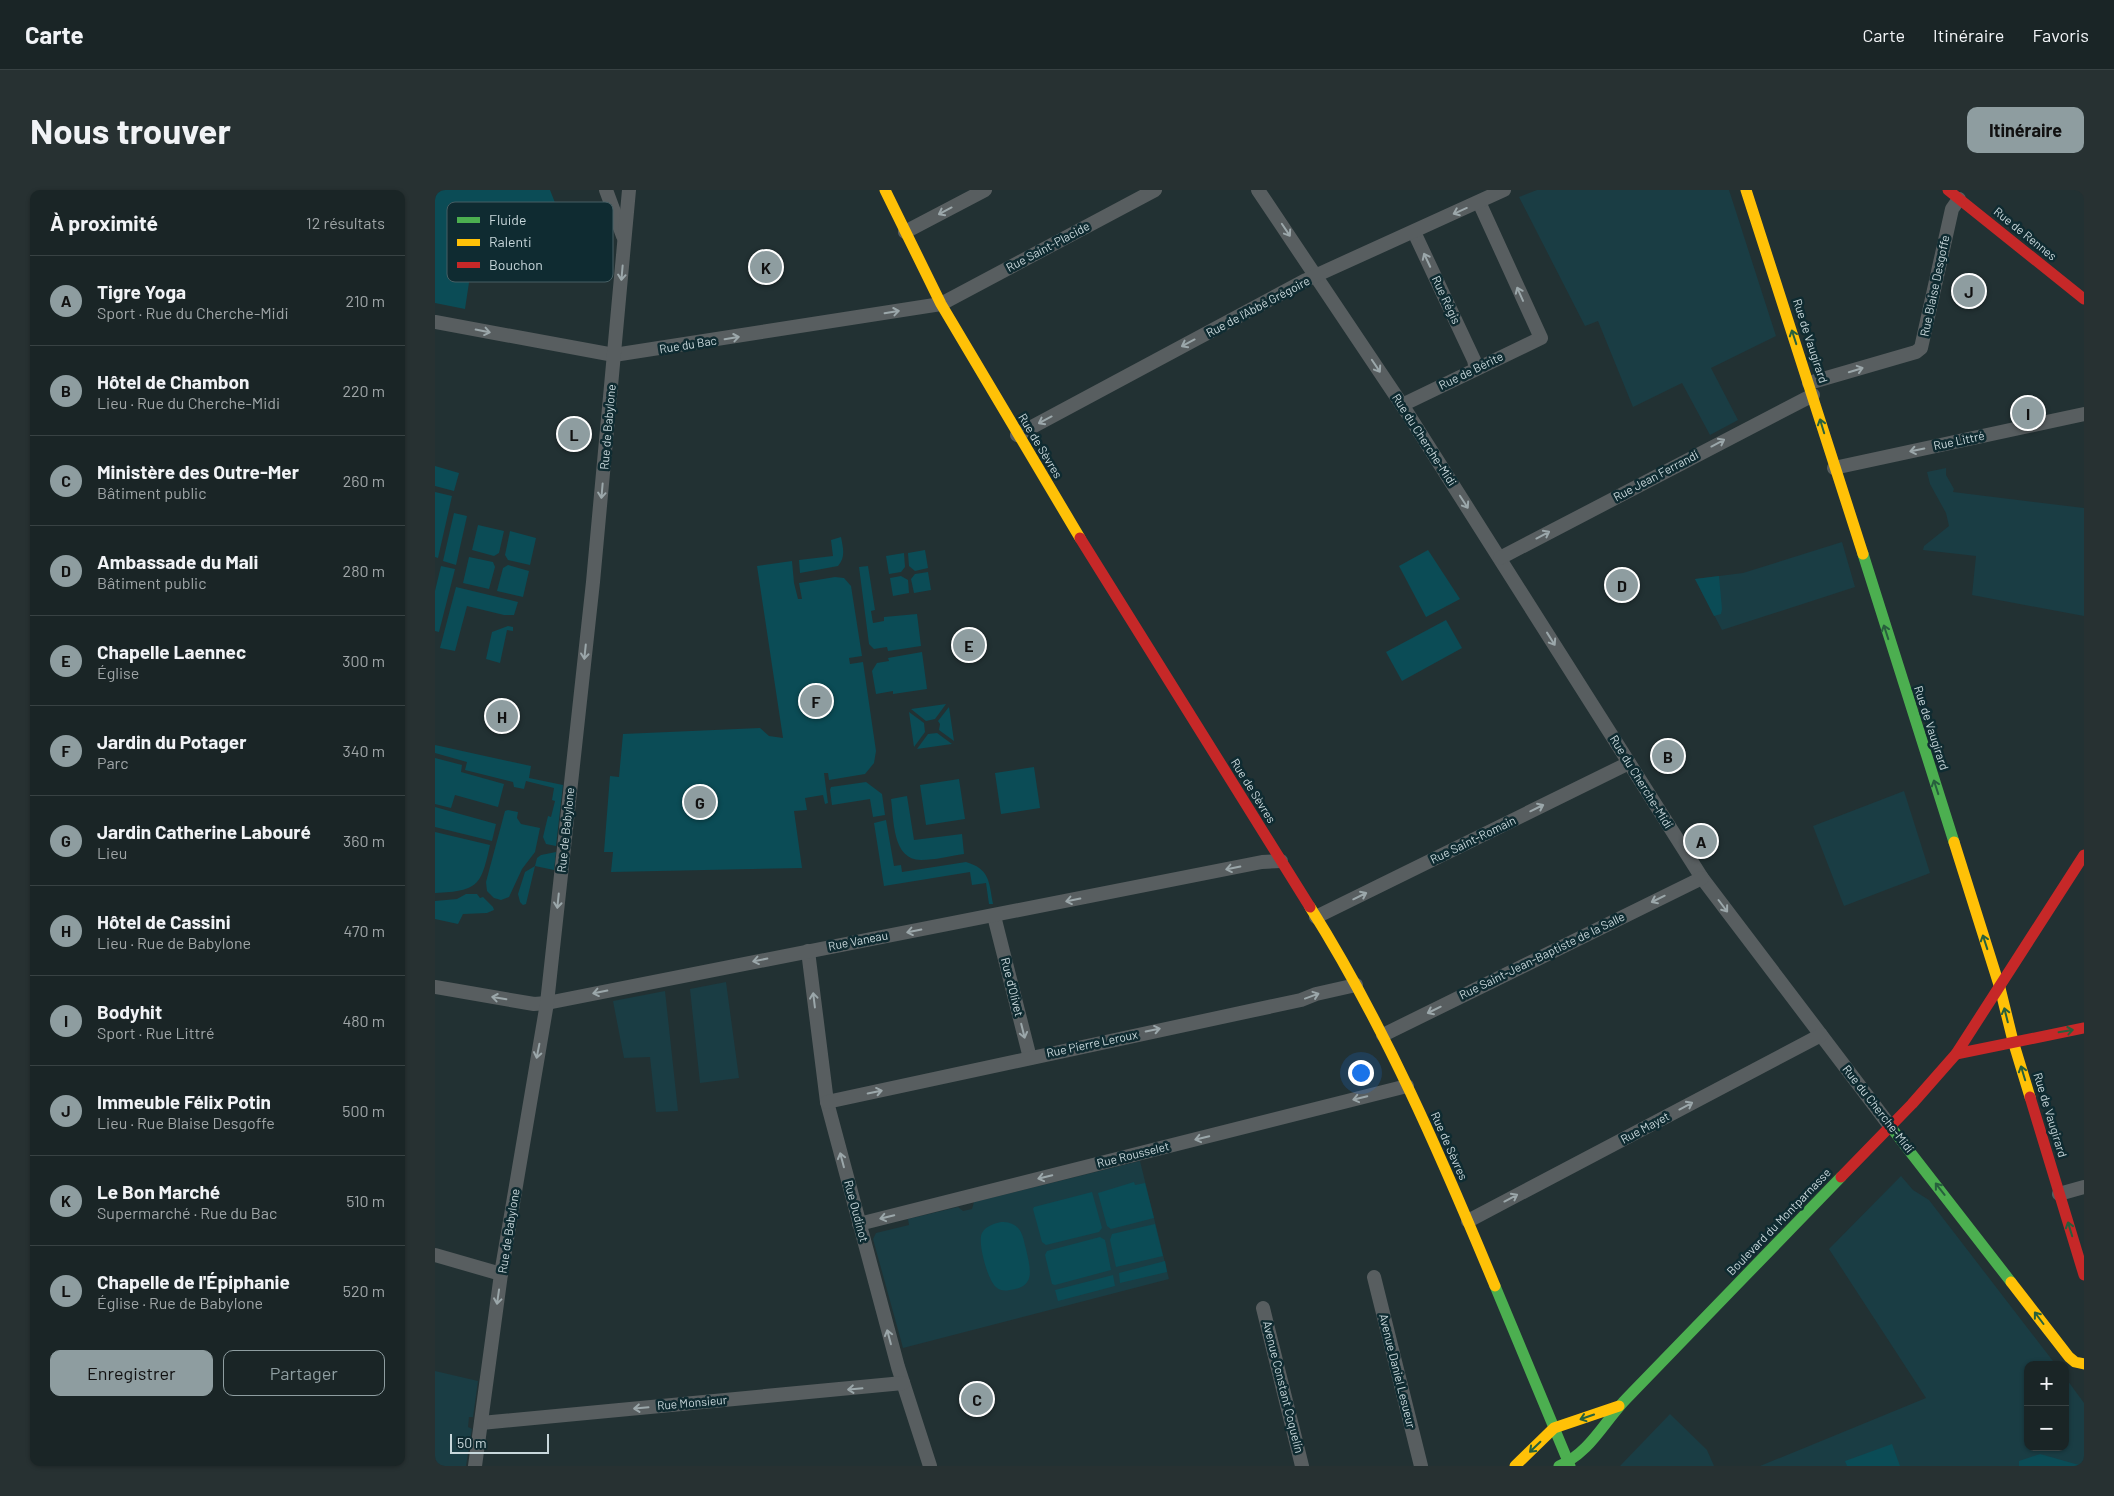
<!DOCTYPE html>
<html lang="fr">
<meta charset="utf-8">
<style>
body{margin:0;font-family:Barlow,sans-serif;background:#273132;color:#f1f3f6}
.controls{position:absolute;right:15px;bottom:15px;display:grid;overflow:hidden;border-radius:10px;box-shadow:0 1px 4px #0004}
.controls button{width:45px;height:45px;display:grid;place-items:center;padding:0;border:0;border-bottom:1px solid #384243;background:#1a2526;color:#f1f3f6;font:25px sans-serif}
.scale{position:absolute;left:15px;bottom:12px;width:99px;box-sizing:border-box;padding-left:5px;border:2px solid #c8d7db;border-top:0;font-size:14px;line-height:18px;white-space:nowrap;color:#c8d7db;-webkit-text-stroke:4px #0f2b31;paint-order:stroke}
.you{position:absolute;left:925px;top:882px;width:18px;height:18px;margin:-12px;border:4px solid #fff;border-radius:50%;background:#1a73e8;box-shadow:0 0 0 8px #1a73e833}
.badge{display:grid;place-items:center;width:32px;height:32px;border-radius:50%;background:#8e9da0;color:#111;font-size:16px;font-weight:700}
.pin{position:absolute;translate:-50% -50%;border:2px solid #fff;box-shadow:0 1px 5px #0006}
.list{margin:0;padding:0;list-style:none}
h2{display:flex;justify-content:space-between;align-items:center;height:65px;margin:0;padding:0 20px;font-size:21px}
h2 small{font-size:16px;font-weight:400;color:#9fa5a7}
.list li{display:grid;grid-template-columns:32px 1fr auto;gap:15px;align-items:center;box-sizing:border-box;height:90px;padding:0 20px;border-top:1px solid #384243}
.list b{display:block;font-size:19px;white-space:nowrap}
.list p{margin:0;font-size:16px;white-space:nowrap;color:#9fa5a7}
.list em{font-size:16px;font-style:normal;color:#9fa5a7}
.actions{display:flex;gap:10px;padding:15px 20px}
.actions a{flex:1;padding:11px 0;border:1px solid #8e9da0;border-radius:10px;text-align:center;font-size:18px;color:#8e9da0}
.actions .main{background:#8e9da0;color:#111}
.map{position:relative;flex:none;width:1649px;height:1276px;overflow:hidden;border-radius:10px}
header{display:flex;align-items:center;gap:30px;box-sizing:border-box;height:70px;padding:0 25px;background:#1a2526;border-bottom:1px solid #384243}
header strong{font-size:24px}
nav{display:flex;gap:28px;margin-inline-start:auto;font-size:18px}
.intro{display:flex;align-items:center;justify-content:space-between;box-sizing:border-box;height:120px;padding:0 30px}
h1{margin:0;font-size:35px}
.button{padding:12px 22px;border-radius:10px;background:#8e9da0;color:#111;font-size:18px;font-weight:700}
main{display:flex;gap:30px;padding:0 30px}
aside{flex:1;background:#1a2526;border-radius:10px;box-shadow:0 1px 4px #0004}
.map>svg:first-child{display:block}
</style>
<header>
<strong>Carte</strong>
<nav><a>Carte</a><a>Itinéraire</a><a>Favoris</a></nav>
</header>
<div class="intro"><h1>Nous trouver</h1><a class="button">Itinéraire</a></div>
<main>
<aside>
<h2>À proximité<small>12 résultats</small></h2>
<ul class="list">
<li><span class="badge">A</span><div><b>Tigre Yoga</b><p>Sport · Rue du Cherche-Midi</p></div><em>210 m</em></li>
<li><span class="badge">B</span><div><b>Hôtel de Chambon</b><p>Lieu · Rue du Cherche-Midi</p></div><em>220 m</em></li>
<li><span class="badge">C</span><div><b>Ministère des Outre-Mer</b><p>Bâtiment public</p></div><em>260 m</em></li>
<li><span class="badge">D</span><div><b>Ambassade du Mali</b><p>Bâtiment public</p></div><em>280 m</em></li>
<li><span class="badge">E</span><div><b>Chapelle Laennec</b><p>Église</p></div><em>300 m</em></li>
<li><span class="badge">F</span><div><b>Jardin du Potager</b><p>Parc</p></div><em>340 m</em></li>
<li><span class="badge">G</span><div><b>Jardin Catherine Labouré</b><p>Lieu</p></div><em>360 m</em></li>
<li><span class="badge">H</span><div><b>Hôtel de Cassini</b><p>Lieu · Rue de Babylone</p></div><em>470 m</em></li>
<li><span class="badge">I</span><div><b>Bodyhit</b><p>Sport · Rue Littré</p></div><em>480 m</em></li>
<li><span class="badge">J</span><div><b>Immeuble Félix Potin</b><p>Lieu · Rue Blaise Desgoffe</p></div><em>500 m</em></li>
<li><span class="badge">K</span><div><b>Le Bon Marché</b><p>Supermarché · Rue du Bac</p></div><em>510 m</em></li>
<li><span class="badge">L</span><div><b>Chapelle de l'Épiphanie</b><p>Église · Rue de Babylone</p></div><em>520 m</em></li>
</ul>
<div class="actions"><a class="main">Enregistrer</a><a>Partager</a></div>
</aside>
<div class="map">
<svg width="1649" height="1276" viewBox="0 0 1649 1276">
<rect width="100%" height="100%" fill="#223133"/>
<!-- built -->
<g fill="#1a3d44">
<polygon points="1102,0 1294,0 1341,146 1276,178 1303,230 1275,245 1247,193 1198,217 1163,131 1150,136 1084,7"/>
<polygon points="1511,278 1511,285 1519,299 1518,302 1649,318 1649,426 1537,405 1541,366 1488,360 1489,356 1514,336 1511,323 1495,294 1492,282"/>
<polygon points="1407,352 1420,397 1287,440 1260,389 1308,383"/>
<polygon points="1469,601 1495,683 1409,716 1378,636"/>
<polygon points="291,792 304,888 265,893 255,799"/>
<polygon points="230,801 243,921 221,922 215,867 189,868 178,811"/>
<polygon points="705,971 734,1089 468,1158 438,1049 441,1043 474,1035 473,1029 523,1017 528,1021 537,1019 539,1012"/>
<polygon points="1466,986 1478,1000 1494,1010 1621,1175 1593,1175 1593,1257 1630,1257 1630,1187 1649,1213 1649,1276 1325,1276 1491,1208 1394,1059"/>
<polygon points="0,1181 43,1191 38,1227 34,1227 33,1237 37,1239 31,1276 0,1276"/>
<polygon points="1235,1224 1272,1260 1279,1276 1185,1276"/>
</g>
<!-- green -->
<g fill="#0b4c56">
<polygon points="0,0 115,0 132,43 45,20 30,119 0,113"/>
<polygon points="0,276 24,283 19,301 0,296"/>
<polygon points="0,302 17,306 3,368 0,367"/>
<polygon points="19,323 32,326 21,375 8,371"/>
<polygon points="43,335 69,341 64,363 59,366 37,360"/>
<polygon points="75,341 101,348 95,375 73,370 70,365"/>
<path d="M406,347C408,358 411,367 403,376L365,383L364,370L398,366L396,350Z"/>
<polygon points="490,360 493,378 480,381 474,376 473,363"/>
<polygon points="993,360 1025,409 991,427 964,376"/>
<polygon points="469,363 470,377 466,382 454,384 451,366"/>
<polygon points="34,367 58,372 60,377 54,399 28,393"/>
<polygon points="357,371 359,393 363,409 367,409 364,393 400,387 409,388 416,396 427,466 414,468 415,474 428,472 441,561 439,573 430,584 394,590 393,583 389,583 393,613 390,614 388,605 370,608 372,620 359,621 367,678 176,682 178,662 169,662 175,586 184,587 188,544 325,538 334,546 348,548 322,376"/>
<polygon points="73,375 94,381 88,407 62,401 68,378"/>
<polygon points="6,376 20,379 4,442 0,441 0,401"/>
<polygon points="433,376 440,420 436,421 438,433 449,431 449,427 482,424 486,456 453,461 452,457 439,459 434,454 424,377"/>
<polygon points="493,382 496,400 479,403 476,389 480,384"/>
<polygon points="466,386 473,390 474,403 458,406 455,388"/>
<polygon points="1284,386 1287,419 1286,424 1279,426 1260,389"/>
<polygon points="21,397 83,412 79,425 69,425 32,416 20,461 5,458"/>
<polygon points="1011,430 1027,458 967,491 951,462"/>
<polygon points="73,436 78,437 78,441 72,440 65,473 51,469 57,442"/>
<polygon points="487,462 492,499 458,504 458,501 441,504 437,481 442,473 454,471 453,468"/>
<polygon points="511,514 500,529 491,531 476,519"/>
<polygon points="514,517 519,551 504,540 505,534 503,531"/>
<polygon points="474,522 489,533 490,542 479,557"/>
<polygon points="502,543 517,554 482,559 493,544"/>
<polygon points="0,555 96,576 94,588 128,595 121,656 111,654 108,647 113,626 116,627 120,611 117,610 119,598 91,591 89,599 79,597 78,592 30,580 32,572 0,563"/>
<polygon points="0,568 27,575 26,582 69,594 63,617 20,605 16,618 0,614"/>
<polygon points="599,577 605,618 566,624 560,583"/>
<polygon points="524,589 530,629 491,635 485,595"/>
<polygon points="431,592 447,604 450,625 438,627 435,609 397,615 395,600 396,597"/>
<path d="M472,606L479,650L527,644L529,664C515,666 500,670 486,670C457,670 459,629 456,609Z"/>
<polygon points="0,617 61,634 57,651 0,637"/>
<polygon points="73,620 83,622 82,628 86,634 105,638 100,662 87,679 74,707 66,710 59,708 52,701 51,692 70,621"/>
<path d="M451,630L459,676L466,675L467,682L531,672C555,679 554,692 558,714H554L551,693L537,695L535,682L449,696L439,633Z"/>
<path d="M0,642L55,655C46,695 44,701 0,703Z"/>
<polygon points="121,662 119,680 100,676 91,714 88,715 85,712 83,704 90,682 100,676 102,668 106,665"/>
<polygon points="31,704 42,704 45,708 48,707 58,717 59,720 52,723 28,724 23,734 0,729 0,711 22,709"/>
<polygon points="699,992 700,995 710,993 719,1028 676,1039 672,1036 663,1003"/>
<polygon points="657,1002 667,1038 664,1042 611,1055 607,1052 598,1019 599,1017"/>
<path d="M566,1032C573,1032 578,1033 583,1038C588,1043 589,1052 591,1059C595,1078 602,1097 575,1100C570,1101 565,1101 561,1097C553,1091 542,1052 547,1043C551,1036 558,1034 566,1032Z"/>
<polygon points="720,1034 728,1066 681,1077 675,1050 677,1044"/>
<polygon points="665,1047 670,1050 676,1080 620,1095 617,1094 610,1065 612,1061"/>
<polygon points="730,1071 732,1082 685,1093 684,1083"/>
<polygon points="678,1085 680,1096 623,1111 620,1100"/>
<polygon points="1457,1254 1465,1276 1412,1276 1410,1271"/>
<polygon points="1605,1264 1644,1275 1645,1276 1584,1276 1584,1271"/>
</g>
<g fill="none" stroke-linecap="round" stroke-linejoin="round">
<!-- street -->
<g stroke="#585e60" stroke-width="14">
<polyline points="171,0 188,46"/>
<polyline points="823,0 973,224 1267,688 1455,936"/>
<polyline points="470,42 550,0"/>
<polyline points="979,42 1039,170 1041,179"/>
<polyline points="0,132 179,165 506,114 720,0"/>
<polyline points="1374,193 1481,162 1486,158 1517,19 1524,9"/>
<polyline points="967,215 1106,148 1044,12"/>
<polyline points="582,245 871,90 1069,0"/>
<polyline points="1399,278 1649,224"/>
<polyline points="1065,368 1378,205"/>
<polyline points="559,726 595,868"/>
<polyline points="881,727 1194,573"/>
<polyline points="373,761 392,912 463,1177 495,1276"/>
<polyline points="0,797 99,814 112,813 827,672 846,671"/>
<polyline points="948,845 1267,688"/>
<polyline points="392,912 866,810 881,804 921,795"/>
<polyline points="1624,1004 1649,997"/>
<polyline points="1033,1031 1386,845"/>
<polyline points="424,1034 972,896"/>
<polyline points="0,1065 66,1084"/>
<polyline points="939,1087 986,1276"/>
<polyline points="828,1118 867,1276"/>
<polyline points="46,1233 468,1193"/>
<polyline points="40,1276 66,1084 112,813 158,392 194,0"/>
</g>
<!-- fast -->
<g stroke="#4caf50" stroke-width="11">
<polyline points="1428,364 1519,652"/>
<polyline points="1455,936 1576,1092"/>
<polyline points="1060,1096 1135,1276"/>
<path d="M1124,1276C1156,1262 1169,1231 1193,1207C1264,1134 1335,1060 1406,987"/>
</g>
<!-- slow -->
<g stroke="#ffc107" stroke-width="11">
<polyline points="450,0 506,114 645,348"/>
<polyline points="1311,0 1428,364"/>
<polyline points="1519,652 1565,798 1578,851 1595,907"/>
<path d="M875,717C950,836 1006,966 1060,1096"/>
<polyline points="1576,1092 1634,1167 1640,1172 1649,1174"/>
<polyline points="1080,1276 1119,1238 1184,1216"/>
</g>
<!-- jam -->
<g stroke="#c62828" stroke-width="11">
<polyline points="1513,0 1649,109"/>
<polyline points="645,348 875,717"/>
<polyline points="1521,864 1649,838"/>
<polyline points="1595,907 1649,1085"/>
<polyline points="1406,987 1477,914 1521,864 1649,665"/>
</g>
</g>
<!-- one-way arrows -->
<defs><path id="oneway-shaft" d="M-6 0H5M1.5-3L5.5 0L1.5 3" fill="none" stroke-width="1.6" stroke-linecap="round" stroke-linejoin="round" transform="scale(1.25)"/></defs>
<g stroke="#9ba7aa">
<use href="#oneway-shaft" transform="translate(510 21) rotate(152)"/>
<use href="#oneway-shaft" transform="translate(1025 21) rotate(156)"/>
<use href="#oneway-shaft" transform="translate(851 40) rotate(56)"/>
<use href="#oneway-shaft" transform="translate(992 70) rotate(-115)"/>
<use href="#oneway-shaft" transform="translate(187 83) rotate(95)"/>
<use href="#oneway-shaft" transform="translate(1085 104) rotate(-114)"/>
<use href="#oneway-shaft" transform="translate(457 122) rotate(-9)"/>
<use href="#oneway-shaft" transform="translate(48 141) rotate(11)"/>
<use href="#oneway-shaft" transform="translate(297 148) rotate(-9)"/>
<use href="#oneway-shaft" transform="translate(753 153) rotate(152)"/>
<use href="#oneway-shaft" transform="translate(941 176) rotate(56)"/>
<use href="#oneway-shaft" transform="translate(1421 180) rotate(-17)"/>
<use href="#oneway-shaft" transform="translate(610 230) rotate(152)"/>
<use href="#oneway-shaft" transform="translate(1283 253) rotate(-28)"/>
<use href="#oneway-shaft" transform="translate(1482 260) rotate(168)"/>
<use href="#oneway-shaft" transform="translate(167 301) rotate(95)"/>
<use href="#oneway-shaft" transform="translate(1029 312) rotate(57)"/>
<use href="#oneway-shaft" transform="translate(1108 345) rotate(-28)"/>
<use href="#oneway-shaft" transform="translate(1116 449) rotate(58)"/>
<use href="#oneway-shaft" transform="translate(150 462) rotate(96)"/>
<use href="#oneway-shaft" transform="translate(1102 618) rotate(-26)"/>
<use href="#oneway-shaft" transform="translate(798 678) rotate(169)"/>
<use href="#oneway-shaft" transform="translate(925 706) rotate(-26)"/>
<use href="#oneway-shaft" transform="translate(1223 709) rotate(154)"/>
<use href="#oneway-shaft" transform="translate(638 710) rotate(169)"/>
<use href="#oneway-shaft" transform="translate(123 711) rotate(96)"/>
<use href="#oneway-shaft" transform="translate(1288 716) rotate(53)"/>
<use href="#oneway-shaft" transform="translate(479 741) rotate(169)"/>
<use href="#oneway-shaft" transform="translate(325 770) rotate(169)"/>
<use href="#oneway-shaft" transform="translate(165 802) rotate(169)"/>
<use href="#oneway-shaft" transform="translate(877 806) rotate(-20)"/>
<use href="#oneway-shaft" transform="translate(64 808) rotate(-171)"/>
<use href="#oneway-shaft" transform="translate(379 810) rotate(-97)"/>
<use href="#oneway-shaft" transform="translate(999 820) rotate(154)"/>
<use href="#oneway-shaft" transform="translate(718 840) rotate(-12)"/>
<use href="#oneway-shaft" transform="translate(588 841) rotate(76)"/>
<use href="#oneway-shaft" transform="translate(103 861) rotate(101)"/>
<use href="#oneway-shaft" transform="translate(440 902) rotate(-12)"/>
<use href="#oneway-shaft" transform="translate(925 908) rotate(166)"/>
<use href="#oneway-shaft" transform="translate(1251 916) rotate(-28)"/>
<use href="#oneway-shaft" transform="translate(767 948) rotate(166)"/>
<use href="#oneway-shaft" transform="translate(407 970) rotate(-105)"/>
<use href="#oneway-shaft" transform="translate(610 987) rotate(166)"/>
<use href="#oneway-shaft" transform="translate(1076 1008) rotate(-28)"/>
<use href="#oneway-shaft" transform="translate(452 1027) rotate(166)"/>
<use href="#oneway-shaft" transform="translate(63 1107) rotate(98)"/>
<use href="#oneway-shaft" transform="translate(454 1147) rotate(-105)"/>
<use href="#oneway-shaft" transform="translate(420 1199) rotate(175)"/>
<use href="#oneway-shaft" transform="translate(206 1218) rotate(175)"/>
</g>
<g stroke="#27603d">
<use href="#oneway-shaft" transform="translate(1359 147) rotate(-108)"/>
<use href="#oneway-shaft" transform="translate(1387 236) rotate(-107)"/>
<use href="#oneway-shaft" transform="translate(1451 442) rotate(-108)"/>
<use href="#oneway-shaft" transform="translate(1501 597) rotate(-108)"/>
<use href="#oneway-shaft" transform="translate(1550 752) rotate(-108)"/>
<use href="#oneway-shaft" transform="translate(1571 825) rotate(-104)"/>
<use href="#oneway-shaft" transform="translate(1631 841) rotate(-9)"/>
<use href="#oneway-shaft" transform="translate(1588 883) rotate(-107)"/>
<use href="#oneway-shaft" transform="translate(1505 999) rotate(-128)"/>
<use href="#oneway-shaft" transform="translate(1635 1039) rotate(-107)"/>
<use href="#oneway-shaft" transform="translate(1604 1128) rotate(-127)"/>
<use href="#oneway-shaft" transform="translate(1152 1227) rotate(161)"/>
<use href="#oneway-shaft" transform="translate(1100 1257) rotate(136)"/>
</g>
<g text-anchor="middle" stroke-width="5" stroke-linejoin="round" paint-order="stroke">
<!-- street labels -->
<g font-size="12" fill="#c8d7db" stroke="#0f2b31">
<text transform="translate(1590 44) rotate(39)" y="4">Rue de Rennes</text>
<text transform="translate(613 57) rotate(-28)" y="4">Rue Saint-Placide</text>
<text transform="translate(1500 96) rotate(-78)" y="4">Rue Blaise Desgoffe</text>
<text transform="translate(1011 110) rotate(65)" y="4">Rue Régis</text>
<text transform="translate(823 117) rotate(-28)" y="4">Rue de l'Abbé Grégoire</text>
<text transform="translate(1375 151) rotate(72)" y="4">Rue de Vaugirard</text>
<text transform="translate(253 155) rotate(-9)" y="4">Rue du Bac</text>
<text transform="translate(1036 181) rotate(-26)" y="4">Rue de Bérite</text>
<text transform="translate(173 237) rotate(-85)" y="4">Rue de Babylone</text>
<text transform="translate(989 250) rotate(57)" y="4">Rue du Cherche-Midi</text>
<text transform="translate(1524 251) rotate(-12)" y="4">Rue Littré</text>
<text transform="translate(605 256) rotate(59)" y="4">Rue de Sèvres</text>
<text transform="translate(1221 286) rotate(-28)" y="4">Rue Jean Ferrandi</text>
<text transform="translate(1496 538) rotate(72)" y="4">Rue de Vaugirard</text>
<text transform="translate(1206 592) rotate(58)" y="4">Rue du Cherche-Midi</text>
<text transform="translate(818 601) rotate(58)" y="4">Rue de Sèvres</text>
<text transform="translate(131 640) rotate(-84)" y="4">Rue de Babylone</text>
<text transform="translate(1038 650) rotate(-26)" y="4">Rue Saint-Romain</text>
<text transform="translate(423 751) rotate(-11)" y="4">Rue Vaneau</text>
<text transform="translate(1107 766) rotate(-26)" y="4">Rue Saint-Jean-Baptiste de la Salle</text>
<text transform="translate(577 797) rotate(76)" y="4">Rue d'Olivet</text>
<text transform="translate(657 854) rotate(-12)" y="4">Rue Pierre Leroux</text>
<text transform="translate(1443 919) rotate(52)" y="4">Rue du Cherche-Midi</text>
<text transform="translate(1615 925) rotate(73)" y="4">Rue de Vaugirard</text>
<text transform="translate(1210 938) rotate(-28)" y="4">Rue Mayet</text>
<text transform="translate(1014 956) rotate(66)" y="4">Rue de Sèvres</text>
<text transform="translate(698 965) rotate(-14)" y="4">Rue Rousselet</text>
<text transform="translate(421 1021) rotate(75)" y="4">Rue Oudinot</text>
<text transform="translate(1344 1032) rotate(-46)" y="4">Boulevard du Montparnasse</text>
<text transform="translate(74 1041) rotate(-81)" y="4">Rue de Babylone</text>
<text transform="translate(962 1181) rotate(76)" y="4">Avenue Daniel Lesueur</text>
<text transform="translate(848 1197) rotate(76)" y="4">Avenue Constant Coquelin</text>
<text transform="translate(257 1213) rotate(-5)" y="4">Rue Monsieur</text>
</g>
</g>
<!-- legend -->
<rect x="12" y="12" width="166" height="80" rx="8" fill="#0f2b31" stroke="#465f64" stroke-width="1"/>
<rect x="22" y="27" width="23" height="6" fill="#4caf50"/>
<rect x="22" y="49" width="23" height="7" fill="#ffc107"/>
<rect x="22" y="72" width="23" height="6" fill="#c62828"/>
<g font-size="14" fill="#c8d7db">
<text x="54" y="35">Fluide</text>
<text x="54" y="57">Ralenti</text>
<text x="54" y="80">Bouchon</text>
</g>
</svg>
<div class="controls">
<button>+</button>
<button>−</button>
</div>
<div class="scale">50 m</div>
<div class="you"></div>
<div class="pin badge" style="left:1266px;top:651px">A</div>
<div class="pin badge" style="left:1233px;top:566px">B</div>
<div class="pin badge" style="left:542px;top:1209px">C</div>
<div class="pin badge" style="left:1187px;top:395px">D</div>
<div class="pin badge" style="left:534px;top:455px">E</div>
<div class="pin badge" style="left:381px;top:511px">F</div>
<div class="pin badge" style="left:265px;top:612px">G</div>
<div class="pin badge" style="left:67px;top:526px">H</div>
<div class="pin badge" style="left:1593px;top:223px">I</div>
<div class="pin badge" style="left:1534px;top:101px">J</div>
<div class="pin badge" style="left:331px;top:77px">K</div>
<div class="pin badge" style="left:139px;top:244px">L</div>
</div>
</main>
